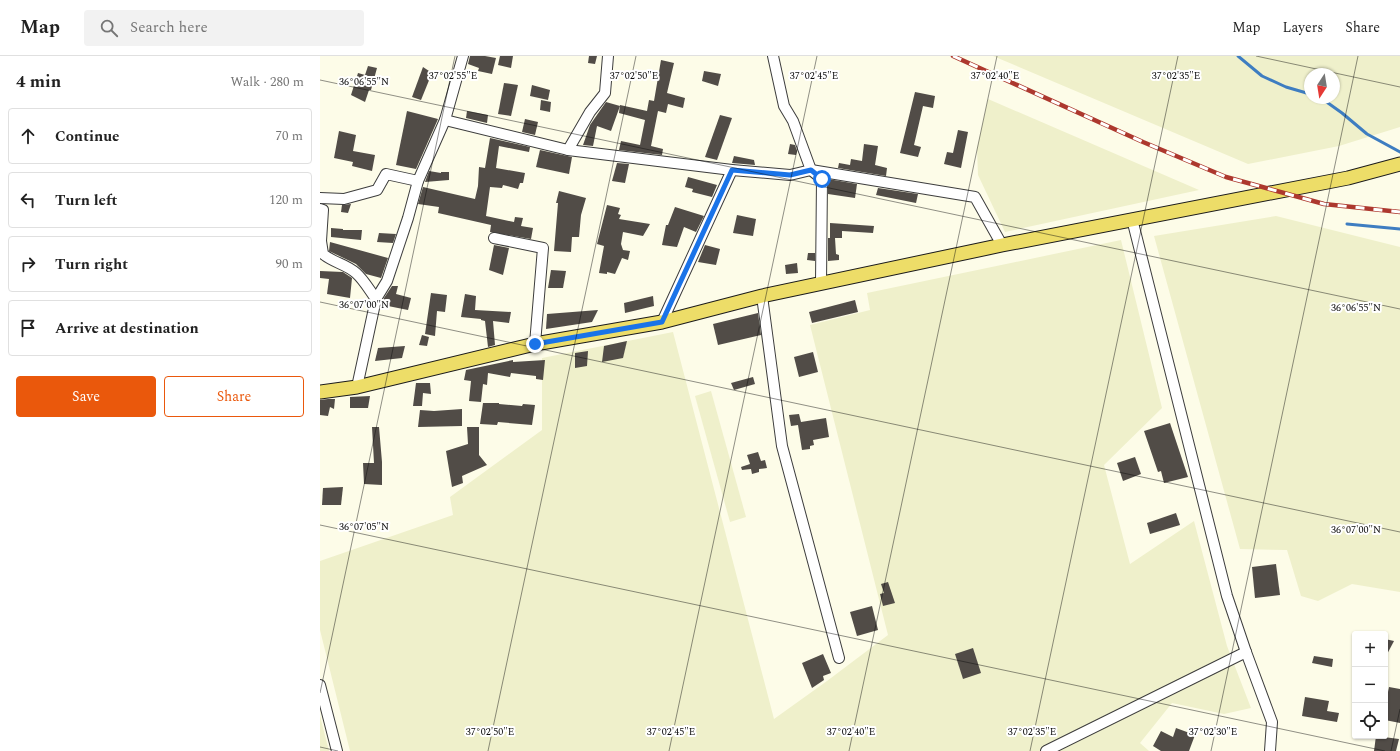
<!DOCTYPE html>
<meta charset="utf-8">
<style>
body{margin:0;font-family:Spectral,serif;background:#f2f2f2;color:#222}
.controls{position:absolute;right:12px;bottom:12px;display:grid;overflow:hidden;border-radius:4px;box-shadow:0 1px 3px #0004}
.controls button{width:36px;height:36px;display:grid;place-items:center;padding:0;border:0;border-bottom:1px solid #e0e0e0;background:#fff;color:#222;font:20px sans-serif}
.compass{position:absolute;left:984px;top:12px;width:36px;height:36px;border-radius:50%;background:#fff;box-shadow:0 1px 3px #0004;rotate:192deg}
.stop{position:absolute;width:12px;height:12px;margin:-9px;border:3px solid #1a73e8;border-radius:50%;background:#fff}
.stop.end{background:#1a73e8;border-color:#fff;box-shadow:0 1px 4px #0008}
.list{margin:0;padding:0;list-style:none}
h2{display:flex;justify-content:space-between;align-items:center;height:52px;margin:0;padding:0 16px;font-size:17px}
h2 small{font-size:13px;font-weight:400;color:#767676}
.list li{display:grid;grid-template-columns:26px 1fr auto;gap:12px;align-items:center;box-sizing:border-box;height:56px;margin:0 8px 8px;padding:0 8px;border:1px solid #e0e0e0;border-radius:4px}
.list b{display:block;font-size:15px;white-space:nowrap}
.list em{font-size:13px;font-style:normal;color:#767676}
.actions{display:flex;gap:8px;padding:12px 16px}
.actions a{flex:1;padding:9px 0;border:1px solid #ea580c;border-radius:4px;text-align:center;font-size:14px;color:#ea580c}
.actions .main{background:#ea580c;color:#fff}
.icon{flex:none;width:22px;height:22px;fill:none;stroke:currentColor;stroke-width:2;stroke-linecap:round;stroke-linejoin:round}
.map{position:relative;flex:none;width:1080px;height:695px;overflow:hidden}
header{display:flex;align-items:center;gap:24px;box-sizing:border-box;height:56px;padding:0 20px;background:#fff;border-bottom:1px solid #e0e0e0}
header strong{font-size:19px}
nav{display:flex;gap:22px;margin-inline-start:auto;font-size:14px}
.search{width:280px;height:36px;background:#f2f2f2;display:flex;align-items:center;gap:10px;box-sizing:border-box;padding:0 14px;border-radius:4px;color:#767676;font-size:15px}
main{display:flex}
aside{flex:1;background:#fff}
.map>svg:first-child{display:block}
</style>
<header>
<strong>Map</strong>
<div class="search"><svg class="icon" aria-label="search" viewBox="0 0 24 24"><circle cx="10" cy="10" r="6"/><path d="M15 15l6 6"/></svg>Search here</div>
<nav><a>Map</a><a>Layers</a><a>Share</a></nav>
</header>
<main>
<aside>
<h2>4 min<small>Walk · 280 m</small></h2>
<ul class="list">
<li><svg class="icon" aria-label="ahead" viewBox="0 0 24 24"><path d="M12 20V5M6 11l6-6 6 6"/></svg><div><b>Continue</b></div><em>70 m</em></li>
<li><svg class="icon" aria-label="left" viewBox="0 0 24 24"><path d="M17 20v-9H6M10 6l-5 5 5 5"/></svg><div><b>Turn left</b></div><em>120 m</em></li>
<li><svg class="icon" aria-label="right" viewBox="0 0 24 24"><path d="M7 20v-9h11M14 6l5 5-5 5"/></svg><div><b>Turn right</b></div><em>90 m</em></li>
<li><svg class="icon" aria-label="arrive" viewBox="0 0 24 24"><path d="M6 21V4h12l-3 4 3 4H6"/></svg><div><b>Arrive at destination</b></div></li>
</ul>
<div class="actions"><a class="main">Save</a><a>Share</a></div>
</aside>
<div class="map">
<svg width="1080" height="695" viewBox="0 0 1080 695">
<rect width="100%" height="100%" fill="#fdfce8"/>
<!-- farmland -->
<g fill="#eff0cb" fill-rule="evenodd">
<path d="M673,0H1080V71L1019,90L928,108ZM990,18H1014V42H990Z"/>
<polygon points="668,43 879,134 685,176 658,119 657,93"/>
<polygon points="956,160 1080,191 1080,536 1032,528 998,545 981,540 967,494 920,493 834,180"/>
<polygon points="801,184 842,352 784,409 810,508 874,465 907,590 931,652 904,658 852,647 820,687 829,695 30,695 0,574 0,505 133,459 130,441 222,374 222,302 353,276 454,663 507,625 568,579 490,269 550,254 547,237"/>
<polygon points="391,335 426,461 410,466 375,340"/>
<polygon points="0,660 9,695 0,695"/>
</g>
<g fill="none" stroke-linecap="round" stroke-linejoin="round">
<!-- stream -->
<g stroke="#3e7dc1" stroke-width="3">
<polyline points="918,0 942,20 966,31 990,38"/>
<polyline points="1001,42 1022,57 1047,78 1080,96"/>
<polyline points="1027,168 1080,173"/>
</g>
</g>
<!-- building -->
<g fill="#514c47">
<polygon points="150,0 165,0 176,2 172,18 158,15 159,12 148,8"/>
<polygon points="180,0 193,0 191,12 178,9"/>
<polygon points="269,0 277,0 275,8 268,7"/>
<polygon points="341,4 354,7 347,37 365,42 363,52 348,48 346,57 338,55 331,90 343,93 342,99 299,94 301,85 320,89 325,64 299,57 300,49 327,55 329,44 334,45"/>
<polygon points="48,10 57,12 51,34 49,34 45,46 31,39 38,17 45,19"/>
<polygon points="103,11 112,17 101,44 92,41"/>
<polygon points="384,15 401,18 398,30 382,25"/>
<polygon points="184,27 198,29 191,60 178,58"/>
<polygon points="212,29 230,34 228,44 210,40"/>
<polygon points="595,36 615,40 613,52 603,50 594,89 601,91 598,101 580,97"/>
<polygon points="221,44 231,46 230,56 220,54"/>
<polygon points="286,46 300,50 291,75 277,70 273,90 263,89 270,69"/>
<polygon points="87,55 118,63 96,113 76,109"/>
<polygon points="147,55 168,59 167,67 146,62"/>
<polygon points="400,59 412,62 397,104 385,101"/>
<polygon points="205,63 218,66 215,79 202,76"/>
<polygon points="638,74 648,76 641,112 624,108 627,96 633,97"/>
<polygon points="19,75 36,79 33,95 55,99 52,115 32,110 33,106 14,102"/>
<polygon points="170,82 210,91 209,96 179,90 176,112 205,117 203,127 200,127 198,133 183,129 182,132 170,131 166,160 194,166 195,161 203,162 201,170 213,172 211,183 170,176 171,169 118,157 119,151 98,148 103,131 155,143 158,130 159,111 165,112"/>
<polygon points="470,88 475,89 477,95 476,99 468,98"/>
<polygon points="544,88 558,90 555,109 567,112 566,120 518,112 519,107 530,109 531,103 542,105"/>
<polygon points="220,94 252,101 249,118 216,111"/>
<polygon points="414,100 434,104 435,109 412,107"/>
<polygon points="297,107 309,108 305,127 292,125"/>
<polygon points="109,115 121,117 121,116 129,116 129,124 105,126"/>
<polygon points="368,121 397,129 392,141 372,136 373,133 365,131"/>
<polygon points="508,123 537,128 535,142 508,138"/>
<polygon points="558,132 598,138 596,147 556,139"/>
<polygon points="239,135 266,142 261,159 259,181 252,181 251,196 234,195 238,147 236,147"/>
<polygon points="31,148 28,157 21,156 22,149"/>
<polygon points="287,149 300,152 298,158 301,159 299,163 330,168 323,180 303,176 301,188 303,194 310,195 308,204 302,202 295,218 287,216 287,218 279,217 284,190 277,188"/>
<polygon points="355,151 384,160 376,176 364,171 357,191 342,189 346,169 348,169"/>
<polygon points="417,159 436,163 433,180 413,177"/>
<polygon points="510,167 554,170 553,177 522,175 522,182 510,182"/>
<polygon points="11,172 23,173 23,174 42,174 41,184 11,181"/>
<polygon points="59,177 76,178 73,187 57,186"/>
<polygon points="508,182 515,182 516,198 519,199 519,204 508,205"/>
<polygon points="10,186 68,202 61,222 46,218 36,208 11,196 9,195"/>
<polygon points="174,189 189,192 183,219 169,214"/>
<polygon points="385,189 400,193 396,209 378,206"/>
<polygon points="488,197 495,197 495,205 487,204"/>
<polygon points="477,207 478,217 466,218 465,209"/>
<polygon points="231,214 246,215 243,232 228,232"/>
<polygon points="0,215 23,216 32,222 30,242 7,238 9,223 0,222"/>
<polygon points="72,230 78,230 76,238 91,242 88,254 63,249 64,242"/>
<polygon points="111,237 127,239 125,256 117,255 115,280 105,278"/>
<polygon points="145,238 156,240 155,254 191,256 189,267 173,265 175,289 168,291 165,265 161,264 161,263 141,261"/>
<polygon points="333,240 334,250 305,257 304,247"/>
<polygon points="535,244 538,256 492,267 489,256"/>
<polygon points="278,254 272,266 226,273 227,258"/>
<polygon points="438,257 441,279 398,289 393,268"/>
<polygon points="102,279 109,281 107,290 99,289"/>
<polygon points="307,285 303,302 282,306 284,290"/>
<polygon points="85,290 82,302 55,305 58,292"/>
<polygon points="268,295 267,310 255,312 255,297"/>
<polygon points="493,296 498,316 479,321 474,301"/>
<polygon points="193,304 193,306 225,304 223,324 216,323 216,320 191,317 190,321 168,317 167,329 163,328 161,346 149,345 151,325 144,324 146,314"/>
<polygon points="433,321 435,328 414,334 411,327"/>
<polygon points="96,327 110,327 111,338 103,337 102,350 93,350"/>
<polygon points="50,340 48,352 30,352 30,341"/>
<polygon points="8,343 15,343 14,353 10,351 8,360 0,359 0,344"/>
<polygon points="163,347 179,347 179,348 202,350 203,348 215,349 212,369 178,366 177,369 160,368"/>
<polygon points="142,353 142,370 98,371 100,354 114,355"/>
<polygon points="479,358 481,366 506,362 509,381 493,384 494,389 490,390 490,393 482,394 478,369 471,370 469,359"/>
<polygon points="850,367 868,421 844,427 841,415 838,416 824,375"/>
<polygon points="52,371 59,371 62,406 62,429 44,428 43,407 54,407"/>
<polygon points="147,371 159,371 159,399 167,409 142,420 143,427 132,431 126,395 148,388"/>
<polygon points="438,396 441,405 445,404 447,412 439,413 439,416 432,418 431,413 422,414 421,411 430,408 427,399"/>
<polygon points="815,401 821,418 803,425 797,407"/>
<polygon points="23,431 21,449 2,449 3,432"/>
<polygon points="856,457 860,469 830,478 827,467"/>
<polygon points="956,508 960,539 935,542 932,511"/>
<polygon points="568,526 575,547 563,550 560,538 564,537 561,528"/>
<polygon points="552,550 558,574 537,580 530,556"/>
<polygon points="1065,583 1074,585 1065,602"/>
<polygon points="653,592 661,617 643,623 635,598"/>
<polygon points="503,598 511,617 503,620 504,624 492,632 482,607"/>
<polygon points="994,600 1013,603 1012,611 992,607"/>
<polygon points="1069,631 1080,633 1080,667 1065,664 1065,651"/>
<polygon points="985,641 1009,645 1007,655 1019,657 1017,666 982,660"/>
<polygon points="856,672 875,679 869,695 841,695 833,690 841,675 853,681"/>
<polygon points="1056,680 1079,683 1076,695 1054,695"/>
</g>
<g fill="none" stroke-linecap="round" stroke-linejoin="round">
<defs>
<g id="minor">
<polyline points="453,0 464,50 473,65 491,114 502,123 501,227"/>
<polyline points="125,64 248,94 412,114 470,119 491,114 655,141 682,189"/>
<polyline points="248,94 270,56 285,37 288,0"/>
<polyline points="0,142 24,143 57,134 66,118 98,125"/>
<path d="M0,153L3,154L1,185L3,198C14,207 26,208 36,217C44,224 50,235 56,243"/>
<polyline points="812,163 907,540 926,596 952,666 950,695"/>
<polyline points="174,182 223,192 215,288"/>
<polyline points="442,240 462,390 519,602"/>
<polyline points="342,266 412,114"/>
<polyline points="37,331 56,243 67,225 88,162 98,125 125,64 143,0"/>
<polyline points="0,629 17,695"/>
<polyline points="726,695 926,596"/>
</g>
<polyline id="major" points="0,336 37,331 215,288 342,266 442,240 682,189 1028,122 1080,108"/>
</defs>
<!-- minor casing -->
<use href="#minor" stroke="#3d3d3d" stroke-width="12"/>
<!-- major casing -->
<use href="#major" stroke="#1b1b1b" stroke-width="15"/>
<!-- minor -->
<use href="#minor" stroke="#fff" stroke-width="10"/>
<!-- major -->
<use href="#major" stroke="#eddd68" stroke-width="13"/>
<defs>
<polyline id="rail" points="633,0 823,86 906,121 1004,148 1080,156"/>
</defs>
<!-- rail casing -->
<use href="#rail" stroke="#ad382e" stroke-width="4.5"/>
<!-- rail -->
<use href="#rail" stroke="#fff" stroke-width="3" stroke-dasharray="9" stroke-linecap="butt"/>
</g>
<g fill="none" stroke-linecap="round" stroke-linejoin="round">
<!-- route -->
<polyline stroke="#1a73e8" stroke-width="5" points="215,288 342,266 412,114 470,119 491,114 502,123"/>
</g>
<!-- ticks -->
<path fill="none" stroke="#0a0a0a" stroke-width="1" stroke-opacity="0.45" d="M936,0L1080,31M0,24L1080,253M0,246L1080,476M0,469L1065,695M0,637L135,0M0,691L18,695M168,695L316,0M349,695L497,0M529,695L677,0M710,695L858,0M891,695L1038,0M1071,695L1080,653"/>
<g font-size="10" text-anchor="middle" fill="#0a0a0a" stroke="#fff" stroke-width="4" stroke-linejoin="round" paint-order="stroke">
<text x="133" y="23">37°02'55"E</text>
<text x="314" y="23">37°02'50"E</text>
<text x="494" y="23">37°02'45"E</text>
<text x="675" y="23">37°02'40"E</text>
<text x="856" y="23">37°02'35"E</text>
<text x="44" y="29">36°06'55"N</text>
<text x="44" y="252">36°07'00"N</text>
<text x="1036" y="255">36°06'55"N</text>
<text x="44" y="474">36°07'05"N</text>
<text x="1036" y="477">36°07'00"N</text>
<text x="170" y="679">37°02'50"E</text>
<text x="351" y="679">37°02'45"E</text>
<text x="531" y="679">37°02'40"E</text>
<text x="712" y="679">37°02'35"E</text>
<text x="893" y="679">37°02'30"E</text>
</g>
</svg>
<div class="controls">
<button>+</button>
<button>−</button>
<button><svg class="icon" aria-label="locate" viewBox="0 0 24 24"><circle cx="12" cy="12" r="6"/><path d="M12 2v4M12 18v4M2 12h4M18 12h4"/></svg></button>
</div>
<svg class="compass" viewBox="-18 -18 36 36"><path d="M0-13l5 13h-10z" fill="#e53935"/><path d="M0 13l5-13h-10z" fill="#767676"/></svg>
<div class="stop" style="left:502px;top:123px"></div>
<div class="stop end" style="left:215px;top:288px"></div>
</div>
</main>
